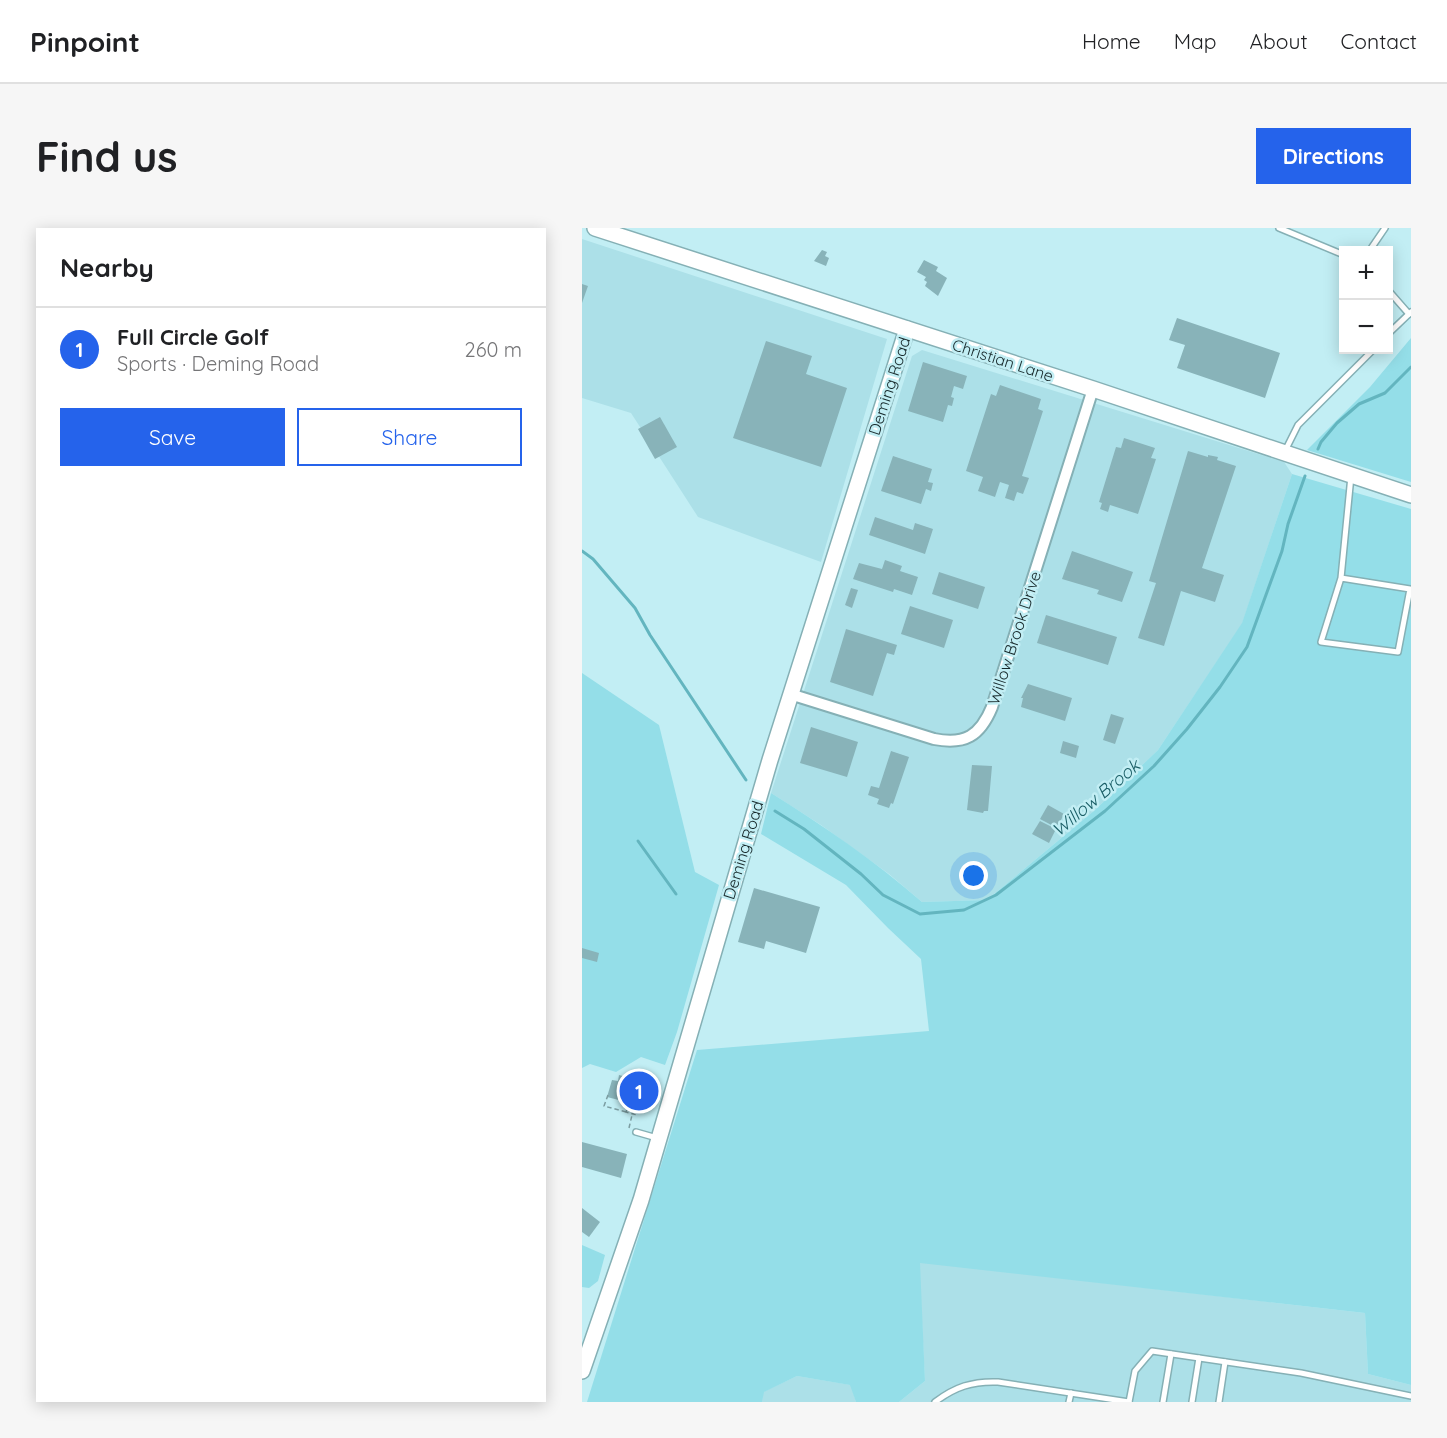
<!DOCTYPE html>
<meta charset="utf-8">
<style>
body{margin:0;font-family:Quicksand,sans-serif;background:#f6f6f6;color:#202124}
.controls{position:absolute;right:18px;top:18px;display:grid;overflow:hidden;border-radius:0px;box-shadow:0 3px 15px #0003}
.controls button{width:54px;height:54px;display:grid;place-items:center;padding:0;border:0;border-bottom:2px solid #e0e0e0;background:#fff;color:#202124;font:30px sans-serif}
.you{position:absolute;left:392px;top:648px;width:21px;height:21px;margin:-15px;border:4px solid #fff;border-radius:50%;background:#1a73e8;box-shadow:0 0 0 9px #1a73e833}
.badge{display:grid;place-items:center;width:39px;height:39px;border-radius:50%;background:#2563eb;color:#fff;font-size:20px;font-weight:700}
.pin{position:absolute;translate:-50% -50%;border:3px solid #fff;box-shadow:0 2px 6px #0006}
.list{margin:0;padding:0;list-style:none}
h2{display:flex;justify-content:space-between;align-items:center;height:78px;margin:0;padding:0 24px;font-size:26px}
h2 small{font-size:20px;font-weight:400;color:#757577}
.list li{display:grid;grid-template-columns:39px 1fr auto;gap:18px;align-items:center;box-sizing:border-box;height:84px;padding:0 24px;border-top:2px solid #e0e0e0}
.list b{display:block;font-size:22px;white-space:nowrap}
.list p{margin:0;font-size:20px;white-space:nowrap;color:#757577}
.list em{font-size:20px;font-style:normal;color:#757577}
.actions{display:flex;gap:12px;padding:18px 24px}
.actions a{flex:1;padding:14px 0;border:2px solid #2563eb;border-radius:0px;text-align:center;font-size:21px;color:#2563eb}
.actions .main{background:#2563eb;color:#fff}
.map{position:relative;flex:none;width:829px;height:1174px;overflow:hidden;border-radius:0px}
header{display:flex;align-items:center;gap:36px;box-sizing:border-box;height:84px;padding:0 30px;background:#fff;border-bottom:2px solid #e0e0e0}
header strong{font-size:28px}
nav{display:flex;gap:33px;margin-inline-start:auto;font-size:21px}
.intro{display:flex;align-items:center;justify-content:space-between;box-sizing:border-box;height:144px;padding:0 36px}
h1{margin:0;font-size:42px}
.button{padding:15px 27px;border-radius:0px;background:#2563eb;color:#fff;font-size:21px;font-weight:700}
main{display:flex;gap:36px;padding:0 36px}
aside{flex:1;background:#fff;border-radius:0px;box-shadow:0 3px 15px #0003}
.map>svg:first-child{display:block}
</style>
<header>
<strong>Pinpoint</strong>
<nav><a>Home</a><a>Map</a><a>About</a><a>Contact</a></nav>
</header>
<div class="intro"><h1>Find us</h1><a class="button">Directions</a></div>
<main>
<aside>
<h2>Nearby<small></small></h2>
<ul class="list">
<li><span class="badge">1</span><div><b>Full Circle Golf</b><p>Sports · Deming Road</p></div><em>260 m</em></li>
</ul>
<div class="actions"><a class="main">Save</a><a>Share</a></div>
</aside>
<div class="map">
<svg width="829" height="1174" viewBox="0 0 829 1174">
<rect width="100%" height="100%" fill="#c2eef4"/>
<!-- built -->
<g fill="#ace0e8">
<polygon points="0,11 305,111 239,334 116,289 49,185 0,170"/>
<polygon points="340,122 702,234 710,246 660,396 576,522 513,582 405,672 340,674 307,646 239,597 189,565 330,128"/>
<polygon points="337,1034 783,1085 786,1146 829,1157 829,1174 317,1174 343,1153"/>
<polygon points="215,1148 269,1157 274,1174 180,1174 181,1164"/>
</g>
<!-- green -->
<g fill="#94dee8">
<polygon points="829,110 829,254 725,222 788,159"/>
<path d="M710,246L829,281V1157L786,1146L783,1085L338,1035L343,1153L317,1174H274L268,1157L215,1148L182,1164L180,1174H5L115,822L347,803L339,731L306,700L264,657L179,606L189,565C242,598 293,633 340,674L405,672L513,582L576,522L660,395Z"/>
<polygon points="0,445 77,497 113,644 137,657 95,804 83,837 59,829 34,844 8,836 0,840"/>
<polygon points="0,1017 23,1027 16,1053 7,1060 0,1059"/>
</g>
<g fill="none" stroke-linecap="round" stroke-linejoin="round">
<!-- stream -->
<g stroke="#63b5bf" stroke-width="3">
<polyline points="736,221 739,214 755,195 777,176 803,165 829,139"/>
<polyline points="0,323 11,331 53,380 68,407 164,552"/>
<polyline points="193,583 222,601 279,646 301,667 338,686 382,682 414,667 523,583 572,538 605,501 638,459 665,419 700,323 706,296 723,248"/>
<polyline points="56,613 94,666"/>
</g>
</g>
<!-- building -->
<g fill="#88b3b9">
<polygon points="240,22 245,24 243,28 247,30 244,38 232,33"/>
<polygon points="342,32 356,39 354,43 365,50 356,68 343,58 345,54 342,52 344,49 335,44"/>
<polygon points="0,56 6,58 0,75"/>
<polygon points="595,90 698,125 683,170 595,140 603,117 587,112"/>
<polygon points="184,113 230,128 224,146 265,160 239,239 151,210"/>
<polygon points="341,134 385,148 381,161 372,158 369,169 372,170 370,178 366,177 361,194 326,183"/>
<polygon points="418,157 459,171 456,181 461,183 440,248 447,250 441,266 435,264 432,273 423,270 427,257 418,254 413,269 396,263 401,249 384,243 409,166 414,168"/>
<polygon points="78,189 95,219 73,231 56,201"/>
<polygon points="542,210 573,220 569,230 574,231 556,286 528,277 526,284 518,281 520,275 517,274 534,219 539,220"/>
<polygon points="606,223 626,229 626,227 636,229 635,232 654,238 620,340 642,347 633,374 599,363 582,418 556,410 574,355 567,353"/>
<polygon points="311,228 350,241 346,254 351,255 349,263 344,261 339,276 299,263"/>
<polygon points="293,289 331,302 333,295 351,301 343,326 287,307"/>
<polygon points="490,323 551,344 540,374 515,366 517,362 480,351"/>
<polygon points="303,332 320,338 318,343 336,349 330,367 312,361 311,364 271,351 277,335 300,341"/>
<polygon points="357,344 403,359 396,381 350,366"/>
<polygon points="269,360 276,362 270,380 263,377"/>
<polygon points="328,378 371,392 362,420 319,406"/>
<polygon points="464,387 535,409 526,437 455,415"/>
<polygon points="264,401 315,417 312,427 305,425 291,468 248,454"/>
<polygon points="446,456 490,470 483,493 439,479 441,470 439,470"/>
<polygon points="529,486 542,490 533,516 521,512"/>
<polygon points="229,499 276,514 265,549 218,535"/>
<polygon points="481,513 497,518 494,530 478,525"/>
<polygon points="309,523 327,529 311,576 309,575 307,580 295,576 297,571 286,567 289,558 297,560"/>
<polygon points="390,537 410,538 406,583 402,583 401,585 385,582"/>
<polygon points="466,577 482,586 475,600 458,591"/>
<polygon points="458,593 474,601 467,615 450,606"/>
<polygon points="172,660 238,679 224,725 184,713 182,721 156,714"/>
<polygon points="0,720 17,725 15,734 0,730"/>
<polygon points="37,847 66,855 60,878 25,869 30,852 36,853"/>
<polygon points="0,914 45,926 39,950 0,939"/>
<polygon points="0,980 18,994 7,1009 0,1004"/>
</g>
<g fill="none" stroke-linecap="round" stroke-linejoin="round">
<defs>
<g id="lane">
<polyline points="697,0 762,27"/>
<polyline points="788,22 803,0"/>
<polyline points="806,62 827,86"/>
<polyline points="806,106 829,84"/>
<polyline points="703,223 716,197 791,122"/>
<polyline points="759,350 828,361 816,424 739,414 759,350 769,248"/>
<polyline points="54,904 75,910"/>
<path d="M353,1174C373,1159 390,1153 416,1154L547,1174"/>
<polyline points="487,1174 489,1165"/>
<polyline points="547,1174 553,1143 570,1123 719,1145 829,1168"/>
<polyline points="581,1174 589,1126"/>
<polyline points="610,1174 617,1130"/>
<polyline points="637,1174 643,1134"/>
</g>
<path id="street" d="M208,466L352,511C383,517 398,508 410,479L511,161"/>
<g id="secondary">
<polyline points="13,0 511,161 829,267"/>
<polyline points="0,1143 59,972 188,532 325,101"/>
</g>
</defs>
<!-- lane casing -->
<use href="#lane" stroke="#85b0b5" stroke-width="8"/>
<!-- street casing -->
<use href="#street" stroke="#85b0b5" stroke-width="14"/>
<!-- secondary casing -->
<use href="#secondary" stroke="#85b0b5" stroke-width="18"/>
<!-- path -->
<g stroke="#7c9da1" stroke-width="1.5" stroke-dasharray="4.5 3" stroke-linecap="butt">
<polyline points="26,867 22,878 44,884"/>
<polyline points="47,875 44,884 55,887"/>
<polyline points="47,900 50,887"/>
</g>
<!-- lane -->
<use href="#lane" stroke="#fff" stroke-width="5"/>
<!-- street -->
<use href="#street" stroke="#fff" stroke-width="10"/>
<!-- secondary -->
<use href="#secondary" stroke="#fff" stroke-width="15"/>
</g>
<g text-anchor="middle" stroke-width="5" stroke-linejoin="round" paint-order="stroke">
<!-- street labels -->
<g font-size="16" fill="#17282a" stroke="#c2eef4">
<text transform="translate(421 132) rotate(18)" y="6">Christian Lane</text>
<text transform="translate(307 158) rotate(-72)" y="6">Deming Road</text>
<text transform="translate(432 410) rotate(-72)" y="6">Willow Brook Drive</text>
<text transform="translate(161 622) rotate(-73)" y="6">Deming Road</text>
</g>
<!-- water labels -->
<g font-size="18" font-style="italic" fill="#1a5e66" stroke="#c2eef4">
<text transform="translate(514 570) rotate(-40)" y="6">Willow Brook</text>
</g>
</g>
</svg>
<div class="controls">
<button>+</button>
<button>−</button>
</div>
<div class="you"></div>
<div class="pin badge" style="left:57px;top:863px">1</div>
</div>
</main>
